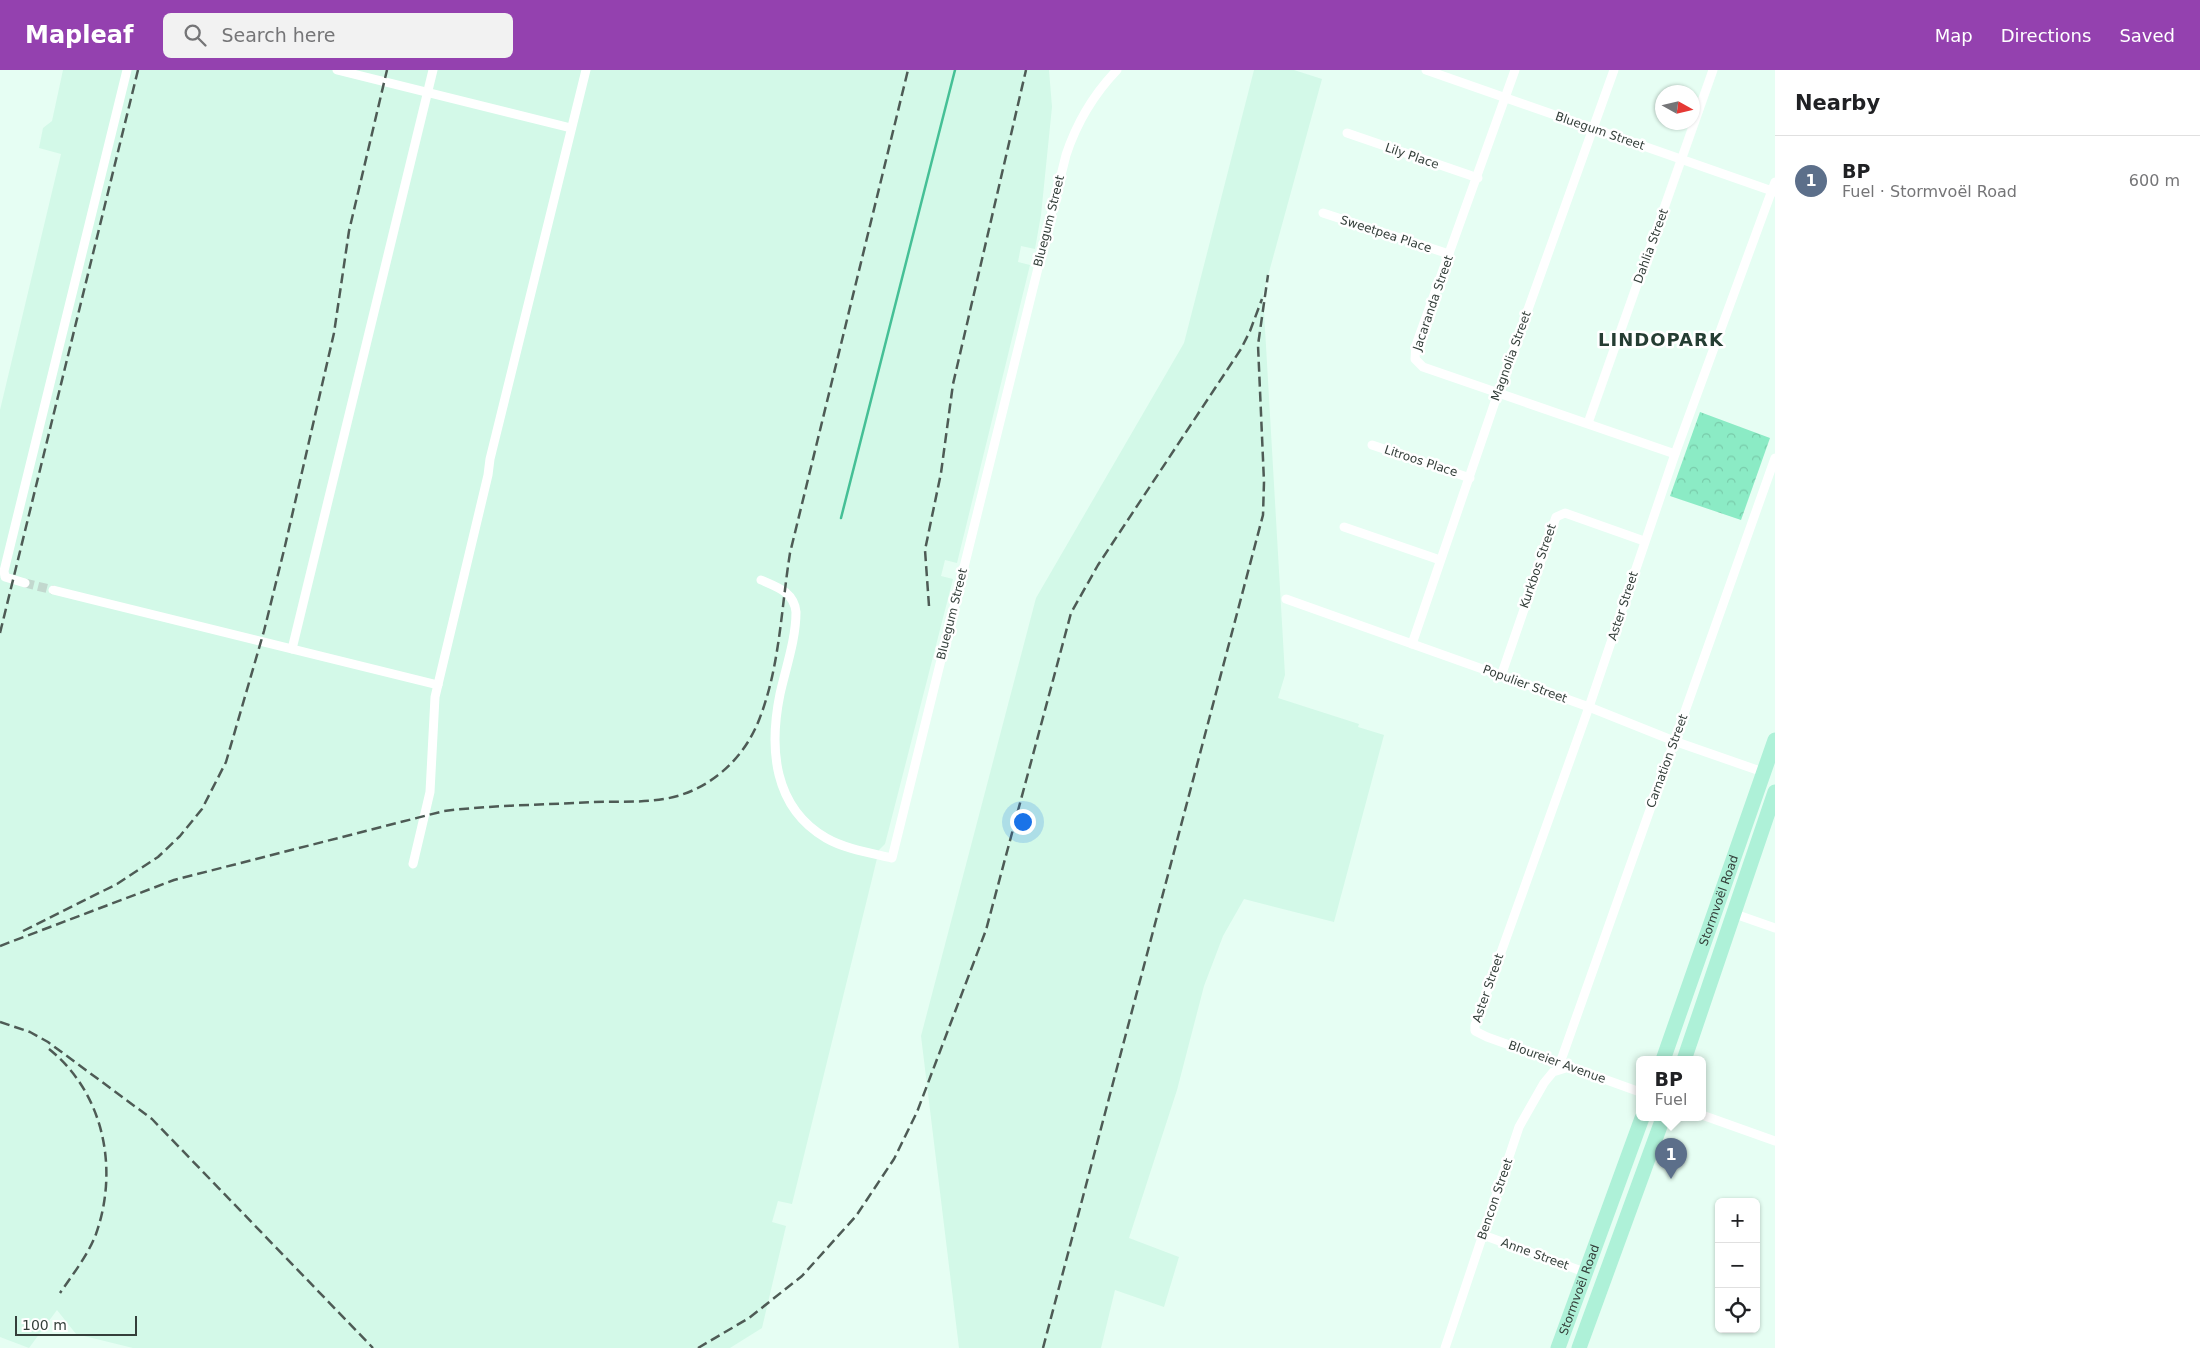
<!DOCTYPE html>
<meta charset="utf-8">
<style>
body{margin:0;font-family:"DejaVu Sans",sans-serif;background:#f2f2f2;color:#202124}
.controls{position:absolute;right:15px;bottom:15px;display:grid;overflow:hidden;border-radius:8px;box-shadow:0 1px 4px #0004}
.controls button{width:45px;height:45px;display:grid;place-items:center;padding:0;border:0;border-bottom:1px solid #e0e0e0;background:#fff;color:#202124;font:25px sans-serif}
.compass{position:absolute;left:1655px;top:15px;width:45px;height:45px;border-radius:50%;background:#fff;box-shadow:0 1px 4px #0004;rotate:98deg}
.scale{position:absolute;left:15px;bottom:12px;width:122px;box-sizing:border-box;padding-left:5px;border:2px solid #343f3a;border-top:0;font-size:14px;line-height:18px;white-space:nowrap;color:#343f3a;-webkit-text-stroke:4px #fff;paint-order:stroke}
.you{position:absolute;left:1022px;top:751px;width:18px;height:18px;margin:-12px;border:4px solid #fff;border-radius:50%;background:#1a73e8;box-shadow:0 0 0 8px #1a73e833}
.badge{display:grid;place-items:center;width:32px;height:32px;border-radius:50%;background:#9441af;color:#fff;font-size:16px;font-weight:700}
.pin{position:absolute;translate:-50% -41px;filter:drop-shadow(0 1px 2px #0008)}
.pin::after{content:'';position:absolute;top:26px;width:18px;height:15px;background:inherit;clip-path:polygon(0 0,100% 0,50% 100%)}
.popup{position:absolute;left:1636px;top:986px;width:70px;height:65px;box-sizing:border-box;display:grid;place-content:center;border-radius:8px;background:#fff;filter:drop-shadow(0 1px 4px #0005);font-size:16px;white-space:nowrap;color:#757577}
.popup b{font-size:19px;color:#202124}
.popup::after{content:'';position:absolute;left:50%;top:100%;margin-left:-10px;border:10px solid transparent;border-top-color:#fff}
.list{margin:0;padding:0;list-style:none}
h2{display:flex;justify-content:space-between;align-items:center;height:65px;margin:0;padding:0 20px;font-size:21px}
h2 small{font-size:16px;font-weight:400;color:#757577}
.list li{display:grid;grid-template-columns:32px 1fr auto;gap:15px;align-items:center;box-sizing:border-box;height:90px;padding:0 20px;border-top:1px solid #e0e0e0}
.list b{display:block;font-size:19px;white-space:nowrap}
.list p{margin:0;font-size:16px;white-space:nowrap;color:#757577}
.list em{font-size:16px;font-style:normal;color:#757577}
.icon{flex:none;width:28px;height:28px;fill:none;stroke:currentColor;stroke-width:2;stroke-linecap:round;stroke-linejoin:round}
.map{position:relative;flex:none;width:1775px;height:1278px;overflow:hidden}
header{display:flex;align-items:center;gap:30px;box-sizing:border-box;height:70px;padding:0 25px;background:#9441af;color:#fff}
header strong{font-size:24px}
nav{display:flex;gap:28px;margin-inline-start:auto;font-size:18px}
.search{width:350px;height:45px;background:#f2f2f2;display:flex;align-items:center;gap:12px;box-sizing:border-box;padding:0 18px;border-radius:8px;color:#757577;font-size:19px}
main{display:flex}
aside{flex:1;background:#fff}
.map>svg:first-child{display:block}
</style>
<header>
<strong>Mapleaf</strong>
<div class="search"><svg class="icon" aria-label="search" viewBox="0 0 24 24"><circle cx="10" cy="10" r="6"/><path d="M15 15l6 6"/></svg>Search here</div>
<nav><a>Map</a><a>Directions</a><a>Saved</a></nav>
</header>
<main>
<div class="map">
<svg width="1775" height="1278" viewBox="0 0 1775 1278">
<defs>
<pattern id="park-crowns" width="20" height="18" patternUnits="userSpaceOnUse" patternTransform="scale(1.25)"><rect width="20" height="18" fill="#8bebc5"/><path d="M2 6a3 3 0 1 1 6 0M12 15a3 3 0 1 1 6 0" fill="none" stroke="#79cbaa"/></pattern>
</defs>
<rect width="100%" height="100%" fill="#e6fef3"/>
<!-- built -->
<g fill="#d3f9e8">
<polygon points="63,0 1049,0 1052,37 1041,145 1035,179 1021,176 1018,192 1030,195 957,493 945,490 941,506 953,509 885,774 879,780 872,809 792,1134 778,1131 772,1152 786,1156 762,1258 730,1278 133,1278 76,1264 57,1240 29,1278 0,1267 0,340 61,84 39,78 43,58 52,51"/>
<polygon points="1254,0 1294,0 1322,9 1263,224 1285,605 1278,628 1359,654 1358,657 1384,665 1334,852 1244,829 1223,866 1204,916 1177,1020 1129,1168 1179,1187 1164,1237 1115,1220 1101,1278 959,1278 921,966 1036,528 1184,273"/>
</g>
<!-- park -->
<polygon fill="url(#park-crowns)" points="1700,342 1770,368 1741,450 1670,426"/>
<g fill="none" stroke-linecap="round" stroke-linejoin="round">
<!-- stream -->
<polyline stroke="#45c096" stroke-width="2.5" points="841,448 955,0"/>
<!-- street-tunnel -->
<polyline stroke="#c2d8ce" stroke-width="9" stroke-dasharray="9 4.5" stroke-linecap="butt" points="25,513 53,520"/>
<!-- street -->
<g stroke="#fff" stroke-width="9">
<polyline points="337,0 571,58"/>
<polyline points="1426,0 1775,122"/>
<polyline points="1515,0 1416,275 1415,289 1423,297 1675,384"/>
<polyline points="1347,63 1478,108"/>
<polyline points="1323,143 1449,184"/>
<polyline points="1588,353 1713,0"/>
<polyline points="1372,375 1470,408"/>
<polyline points="1344,457 1440,490"/>
<path d="M761,510C777,517 794,522 796,542C796,569 786,597 780,624C769,678 773,737 826,768C845,779 871,783 892,788L1066,85C1077,52 1093,25 1117,0"/>
<polyline points="25,513 5,507 4,501 127,0"/>
<polyline points="53,520 438,615"/>
<polyline points="1286,529 1589,637 1674,671 1763,702"/>
<polyline points="1412,574 1498,323 1614,0"/>
<polyline points="292,579 433,0"/>
<polyline points="1501,606 1556,447 1565,443 1644,471"/>
<polyline points="413,794 430,722 435,627 488,405 490,389 586,0"/>
<polyline points="1735,844 1775,858"/>
<polyline points="1560,993 1775,388"/>
<polyline points="1640,1022 1487,967 1475,961 1475,955 1589,637 1675,384 1775,112"/>
<polyline points="1702,1045 1775,1071"/>
<polyline points="1483,1165 1587,1203"/>
<polyline points="1445,1278 1519,1057 1544,1013 1553,1002 1569,997"/>
</g>
<!-- primary -->
<g stroke="#aef1d8" stroke-width="15">
<path id="s1" d="M1663,990L1775,670"/>
<polyline points="1684,990 1775,722"/>
<path id="s2" d="M1558,1278L1642,1048"/>
<polyline points="1579,1278 1663,1048"/>
</g>
<!-- rail -->
<g stroke="#4e5b55" stroke-width="2.5" stroke-dasharray="10 5" stroke-linecap="butt">
<polyline points="929,536 925,480 941,403 953,314 1026,0"/>
<polyline points="0,563 138,0"/>
<polyline points="23,861 117,814 158,787 180,766 202,739 226,692 264,561 285,476 334,263 349,161 387,0"/>
<path d="M0,876L174,810L444,741C493,735 543,735 592,732C616,731 640,733 664,729C707,722 743,691 759,650C780,597 781,539 790,483L908,0"/>
<polyline points="0,952 30,962 48,972 152,1049 373,1278"/>
<path d="M49,979C104,1023 119,1099 96,1164C88,1185 73,1204 60,1223"/>
<polyline points="698,1278 749,1248 802,1206 856,1146 894,1089 917,1042 986,860 1071,543 1098,495 1241,279 1250,261 1262,229"/>
<polyline points="1043,1278 1263,445 1264,412 1258,275 1268,205"/>
</g>
</g>
<g text-anchor="middle" stroke-width="5" stroke-linejoin="round" paint-order="stroke">
<!-- street labels -->
<g font-size="12" fill="#343f3a" stroke="#fff">
<text transform="translate(1600 61) rotate(19)" y="4">Bluegum Street</text>
<text transform="translate(1412 86) rotate(19)" y="4">Lily Place</text>
<text transform="translate(1049 151) rotate(-76)" y="4">Bluegum Street</text>
<text transform="translate(1386 164) rotate(18)" y="4">Sweetpea Place</text>
<text transform="translate(1651 176) rotate(-70)" y="4">Dahlia Street</text>
<text transform="translate(1433 233) rotate(-71)" y="4">Jacaranda Street</text>
<text transform="translate(1511 286) rotate(-70)" y="4">Magnolia Street</text>
<text transform="translate(1421 391) rotate(18)" y="4">Litroos Place</text>
<text transform="translate(1538 496) rotate(-71)" y="4">Kurkbos Street</text>
<text transform="translate(1623 536) rotate(-72)" y="4">Aster Street</text>
<text transform="translate(952 544) rotate(-76)" y="4">Bluegum Street</text>
<text transform="translate(1525 614) rotate(20)" y="4">Populier Street</text>
<text transform="translate(1667 691) rotate(-70)" y="4">Carnation Street</text>
<text dy="4" stroke="none"><textPath href="#s1" startOffset="169">Stormvoël Road</textPath></text>
<text transform="translate(1488 918) rotate(-71)" y="4">Aster Street</text>
<text transform="translate(1557 992) rotate(20)" y="4">Bloureier Avenue</text>
<text transform="translate(1495 1129) rotate(-71)" y="4">Bencon Street</text>
<text transform="translate(1535 1184) rotate(20)" y="4">Anne Street</text>
<text dy="4" stroke="none"><textPath href="#s2" startOffset="62">Stormvoël Road</textPath></text>
</g>
<!-- district labels -->
<g font-size="18" font-weight="bold" letter-spacing="1" fill="#253d33" stroke="#fff">
<text x="1661" y="276">LINDOPARK</text>
</g>
</g>
</svg>
<div class="controls">
<button>+</button>
<button>−</button>
<button><svg class="icon" aria-label="locate" viewBox="0 0 24 24"><circle cx="12" cy="12" r="6"/><path d="M12 2v4M12 18v4M2 12h4M18 12h4"/></svg></button>
</div>
<svg class="compass" viewBox="-18 -18 36 36"><path d="M0-13l5 13h-10z" fill="#e53935"/><path d="M0 13l5-13h-10z" fill="#757577"/></svg>
<div class="scale">100 m</div>
<div class="you"></div>
<div class="pin badge" style="left:1671px;top:1109px;background:#5c6f8a">1</div>
<div class="popup"><b>BP</b>Fuel</div>
</div>
<aside>
<h2>Nearby<small></small></h2>
<ul class="list">
<li><span class="badge" style="background:#5c6f8a">1</span><div><b>BP</b><p>Fuel · Stormvoël Road</p></div><em>600 m</em></li>
</ul>
</aside>
</main>
